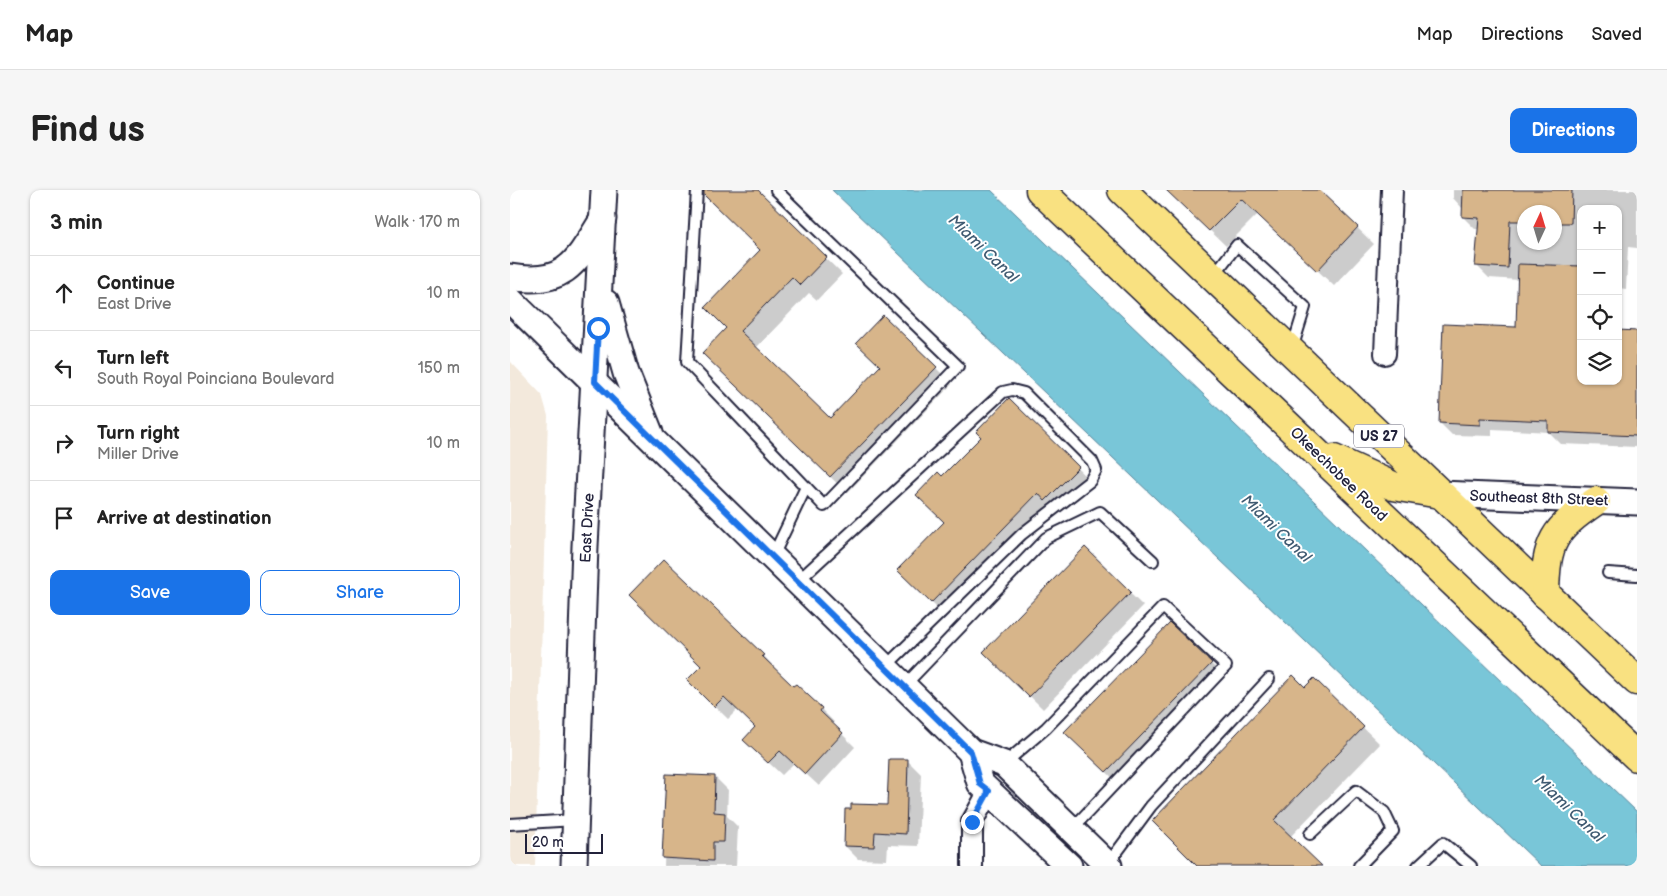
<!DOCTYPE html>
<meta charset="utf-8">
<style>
body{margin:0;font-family:"Balsamiq Sans",sans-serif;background:#f6f6f6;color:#222}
.controls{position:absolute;right:15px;top:15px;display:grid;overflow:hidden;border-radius:10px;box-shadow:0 1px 4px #0004}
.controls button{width:45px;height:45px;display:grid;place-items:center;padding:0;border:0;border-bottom:1px solid #e0e0e0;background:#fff;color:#222;font:25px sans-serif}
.compass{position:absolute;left:1007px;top:15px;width:45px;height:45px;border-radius:50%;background:#fff;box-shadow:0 1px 4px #0004;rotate:4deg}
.scale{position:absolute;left:15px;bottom:12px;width:78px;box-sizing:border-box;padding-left:5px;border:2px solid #22223b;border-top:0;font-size:14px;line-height:18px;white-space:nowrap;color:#22223b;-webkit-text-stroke:4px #fff;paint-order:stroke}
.stop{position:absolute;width:15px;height:15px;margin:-11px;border:4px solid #1a73e8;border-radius:50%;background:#fff}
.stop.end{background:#1a73e8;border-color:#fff;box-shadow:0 1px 5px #0008}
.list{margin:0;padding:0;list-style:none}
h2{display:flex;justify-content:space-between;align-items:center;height:65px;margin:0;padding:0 20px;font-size:21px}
h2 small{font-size:16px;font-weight:400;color:#767676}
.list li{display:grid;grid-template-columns:32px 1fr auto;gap:15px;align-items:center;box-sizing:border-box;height:75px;padding:0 20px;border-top:1px solid #e0e0e0}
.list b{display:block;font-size:19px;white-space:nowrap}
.list p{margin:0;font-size:16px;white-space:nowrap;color:#767676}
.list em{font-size:16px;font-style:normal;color:#767676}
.actions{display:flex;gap:10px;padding:15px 20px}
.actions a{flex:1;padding:11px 0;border:1px solid #1a73e8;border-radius:10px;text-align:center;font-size:18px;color:#1a73e8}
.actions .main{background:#1a73e8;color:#fff}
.icon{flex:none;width:28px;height:28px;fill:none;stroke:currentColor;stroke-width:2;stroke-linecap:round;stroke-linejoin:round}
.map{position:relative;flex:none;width:1127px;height:676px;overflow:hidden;border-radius:10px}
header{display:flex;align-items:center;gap:30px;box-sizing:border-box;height:70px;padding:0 25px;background:#fff;border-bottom:1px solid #e0e0e0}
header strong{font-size:24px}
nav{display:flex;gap:28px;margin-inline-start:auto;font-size:18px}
.intro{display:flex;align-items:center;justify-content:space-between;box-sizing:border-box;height:120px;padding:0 30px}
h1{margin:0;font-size:35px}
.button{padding:12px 22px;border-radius:10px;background:#1a73e8;color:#fff;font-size:18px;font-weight:700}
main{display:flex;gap:30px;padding:0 30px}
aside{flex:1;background:#fff;border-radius:10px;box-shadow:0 1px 4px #0004}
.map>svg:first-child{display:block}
</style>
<header>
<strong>Map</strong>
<nav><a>Map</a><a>Directions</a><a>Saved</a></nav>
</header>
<div class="intro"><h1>Find us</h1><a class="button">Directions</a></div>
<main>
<aside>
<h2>3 min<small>Walk · 170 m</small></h2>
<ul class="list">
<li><svg class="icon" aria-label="ahead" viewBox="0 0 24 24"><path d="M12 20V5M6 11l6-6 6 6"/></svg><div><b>Continue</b><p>East Drive</p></div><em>10 m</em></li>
<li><svg class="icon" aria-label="left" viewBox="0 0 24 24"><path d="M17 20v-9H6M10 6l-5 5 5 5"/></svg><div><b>Turn left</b><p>South Royal Poinciana Boulevard</p></div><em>150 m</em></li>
<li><svg class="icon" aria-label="right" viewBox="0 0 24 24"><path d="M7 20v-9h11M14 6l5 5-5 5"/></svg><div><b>Turn right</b><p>Miller Drive</p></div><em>10 m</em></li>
<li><svg class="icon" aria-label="arrive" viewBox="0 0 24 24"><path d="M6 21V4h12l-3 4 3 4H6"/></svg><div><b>Arrive at destination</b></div></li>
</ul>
<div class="actions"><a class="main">Save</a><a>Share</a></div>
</aside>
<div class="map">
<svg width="1127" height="676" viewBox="0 0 1127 676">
<rect width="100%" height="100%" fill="#fff"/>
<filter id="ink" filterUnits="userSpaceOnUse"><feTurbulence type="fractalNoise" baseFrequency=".02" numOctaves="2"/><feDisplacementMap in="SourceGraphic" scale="10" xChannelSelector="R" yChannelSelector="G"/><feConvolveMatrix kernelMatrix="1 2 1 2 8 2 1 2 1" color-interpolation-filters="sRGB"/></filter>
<g filter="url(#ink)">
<!-- built -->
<polygon fill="#f3e9dc" points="0,171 32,205 38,226 25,676 0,676"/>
<!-- water -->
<polygon fill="#79c6d8" stroke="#568499" points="322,0 481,0 1127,622 1127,676 1031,676"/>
<!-- shadow -->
<g fill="#0003" fill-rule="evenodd">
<polygon points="203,0 246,0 332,84 307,110 299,103 246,158 320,230 426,178 442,194 337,303 210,180 218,138 252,61"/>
<polygon points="658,0 808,0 864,54 824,96 748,24 716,56"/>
<path d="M943,0H1127V58L1118,57L1116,99L1108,98V19H1071V191H1108L1127,142V257L1051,254L1039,242L982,239V246L942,245L930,233L1007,139L1009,90L979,88L967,76L969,39H965L953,27V19L943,8ZM1014,22H1044V52H1014Z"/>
<polygon points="499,210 581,291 549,323 541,315 434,425 389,380 435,332 432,288 472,247"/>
<polygon points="575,359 633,416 533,519 475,462"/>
<polygon points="660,435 714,486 609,594 568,555"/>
<polygon points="253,465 283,498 311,519 324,532 322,534 345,557 309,596 284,573 272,585 247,562 246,537 228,519 218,529 178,490"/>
<polygon points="804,490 870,554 780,647 810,676 689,676 795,499"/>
<polygon points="398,571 411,584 408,656 378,655 377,670 348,669 335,656 378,617"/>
<polygon points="157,585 205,587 218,600 217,626 228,637 226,676 154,676"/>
</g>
<!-- building -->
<g fill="#d7b58a" stroke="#22223b">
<polygon points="194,0 248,0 317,67 290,95 282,87 230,141 320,228 370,176 346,153 373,125 427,177 320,287 192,163 216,138 195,117 250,60 194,5"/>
<polygon points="656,0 809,0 848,37 807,81 731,9 699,41"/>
<polygon points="953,0 1062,0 1061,33 1044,33 1044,22 1014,22 1014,31 1000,31 998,78 965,76 969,28 952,27"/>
<polygon points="1008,74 1071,76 1071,191 1108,191 1108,140 1127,141 1127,246 1038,242 1038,231 970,228 970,235 929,233 933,134 1006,137"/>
<polygon points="499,208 569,277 535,311 528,303 421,413 387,380 434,332 406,305 428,282 432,286 471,247 466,242"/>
<polygon points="575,357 621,402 519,507 473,462"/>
<polygon points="154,369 254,465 252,466 283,496 286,494 312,518 310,521 333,543 295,584 270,561 258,573 233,550 245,537 214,507 204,517 177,490 191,476 119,405"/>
<polygon points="660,433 702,473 596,582 554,542"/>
<polygon points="783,485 795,497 804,488 854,537 764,630 812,676 687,676 642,631"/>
<polygon points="379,569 398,569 396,644 365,642 364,657 334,656 335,619 341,619 341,614 377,615"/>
<polygon points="156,584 205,586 204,622 215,623 214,652 203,652 203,671 152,668"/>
</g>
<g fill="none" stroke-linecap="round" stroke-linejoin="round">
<defs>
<g id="service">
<polyline points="187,0 177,172 314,316 448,176 266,0"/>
<polyline points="704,85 727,55 795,117 782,159"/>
<polyline points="263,366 296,297"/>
<polyline points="1098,383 1127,385"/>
<polyline points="288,391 493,202 502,200 514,203 582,271 586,280 580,291 512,344 375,477"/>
<polyline points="394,496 536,348 590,322 643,371"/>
<polyline points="495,573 536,538 653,417 716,476 562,639"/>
<polyline points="0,634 65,630"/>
<polyline points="800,644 846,601 874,622 883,641 849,676"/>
<polyline points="598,674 641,616 759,489"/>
<polyline points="908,676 933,653 961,676"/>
</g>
<g id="minor">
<polyline points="875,164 882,0"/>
<polyline points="462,676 462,632 479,601"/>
</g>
<g id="tertiary">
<path d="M0,87C56,97 67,71 93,29"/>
<polyline points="0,110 461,562 494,574 599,676"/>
<polyline points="96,113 116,183 140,243"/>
<polyline points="930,304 1127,312"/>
<polyline points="461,562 470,593 559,676"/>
<polyline points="64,676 75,356 94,0"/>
</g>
<g id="trunk">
<polyline points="530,0 1127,567"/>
<polyline points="612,0 1127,491"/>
<polyline points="824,269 883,296 930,304"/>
<path d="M1035,404C1036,351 1043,340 1086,311"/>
</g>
</defs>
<!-- service casing -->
<use href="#service" stroke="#22223b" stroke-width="14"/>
<!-- minor casing -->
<use href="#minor" stroke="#22223b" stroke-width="24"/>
<!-- tertiary casing -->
<use href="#tertiary" stroke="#22223b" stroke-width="29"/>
<!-- trunk casing -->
<use href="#trunk" stroke="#22223b" stroke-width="31"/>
<!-- service -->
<use href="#service" stroke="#fff" stroke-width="10"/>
<!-- minor -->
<use href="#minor" stroke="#fff" stroke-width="20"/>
<!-- tertiary -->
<use href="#tertiary" stroke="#fff" stroke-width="25"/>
<!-- trunk -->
<use href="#trunk" stroke="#f9e181" stroke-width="28"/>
</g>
</g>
<g fill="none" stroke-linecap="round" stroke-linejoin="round" filter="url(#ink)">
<!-- route -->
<polyline stroke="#1a73e8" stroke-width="6" points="88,138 85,192 461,562 470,594 479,601 462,632"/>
</g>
<g text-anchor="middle" stroke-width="4" stroke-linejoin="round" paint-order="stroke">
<!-- shield labels -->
<rect fill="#fff" stroke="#646476" stroke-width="1" x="844" y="234.5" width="50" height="23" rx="4"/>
<g font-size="14" font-weight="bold" fill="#22223b">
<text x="869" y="251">US 27</text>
</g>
<!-- street labels -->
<g font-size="15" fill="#22223b" stroke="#fff">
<text transform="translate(829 284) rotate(44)" y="5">Okeechobee Road</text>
<text transform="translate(1029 308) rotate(2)" y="5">Southeast 8th Street</text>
<text transform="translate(77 338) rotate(-87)" y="5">East Drive</text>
</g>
<!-- water labels -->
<g font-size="16" font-style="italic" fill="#405b72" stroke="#fff">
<text transform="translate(474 58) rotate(44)" y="6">Miami Canal</text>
<text transform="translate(767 338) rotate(44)" y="6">Miami Canal</text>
<text transform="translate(1060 618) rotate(44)" y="6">Miami Canal</text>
</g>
</g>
</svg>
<div class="controls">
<button>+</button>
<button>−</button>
<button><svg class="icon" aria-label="locate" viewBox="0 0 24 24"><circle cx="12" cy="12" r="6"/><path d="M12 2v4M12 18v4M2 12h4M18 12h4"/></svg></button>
<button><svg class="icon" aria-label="layers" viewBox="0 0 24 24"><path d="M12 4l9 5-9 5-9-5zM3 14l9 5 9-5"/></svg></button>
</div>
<svg class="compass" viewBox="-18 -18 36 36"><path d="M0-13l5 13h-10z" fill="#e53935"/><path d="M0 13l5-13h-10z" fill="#767676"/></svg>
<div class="scale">20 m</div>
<div class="stop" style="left:88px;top:138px"></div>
<div class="stop end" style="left:462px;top:632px"></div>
</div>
</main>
